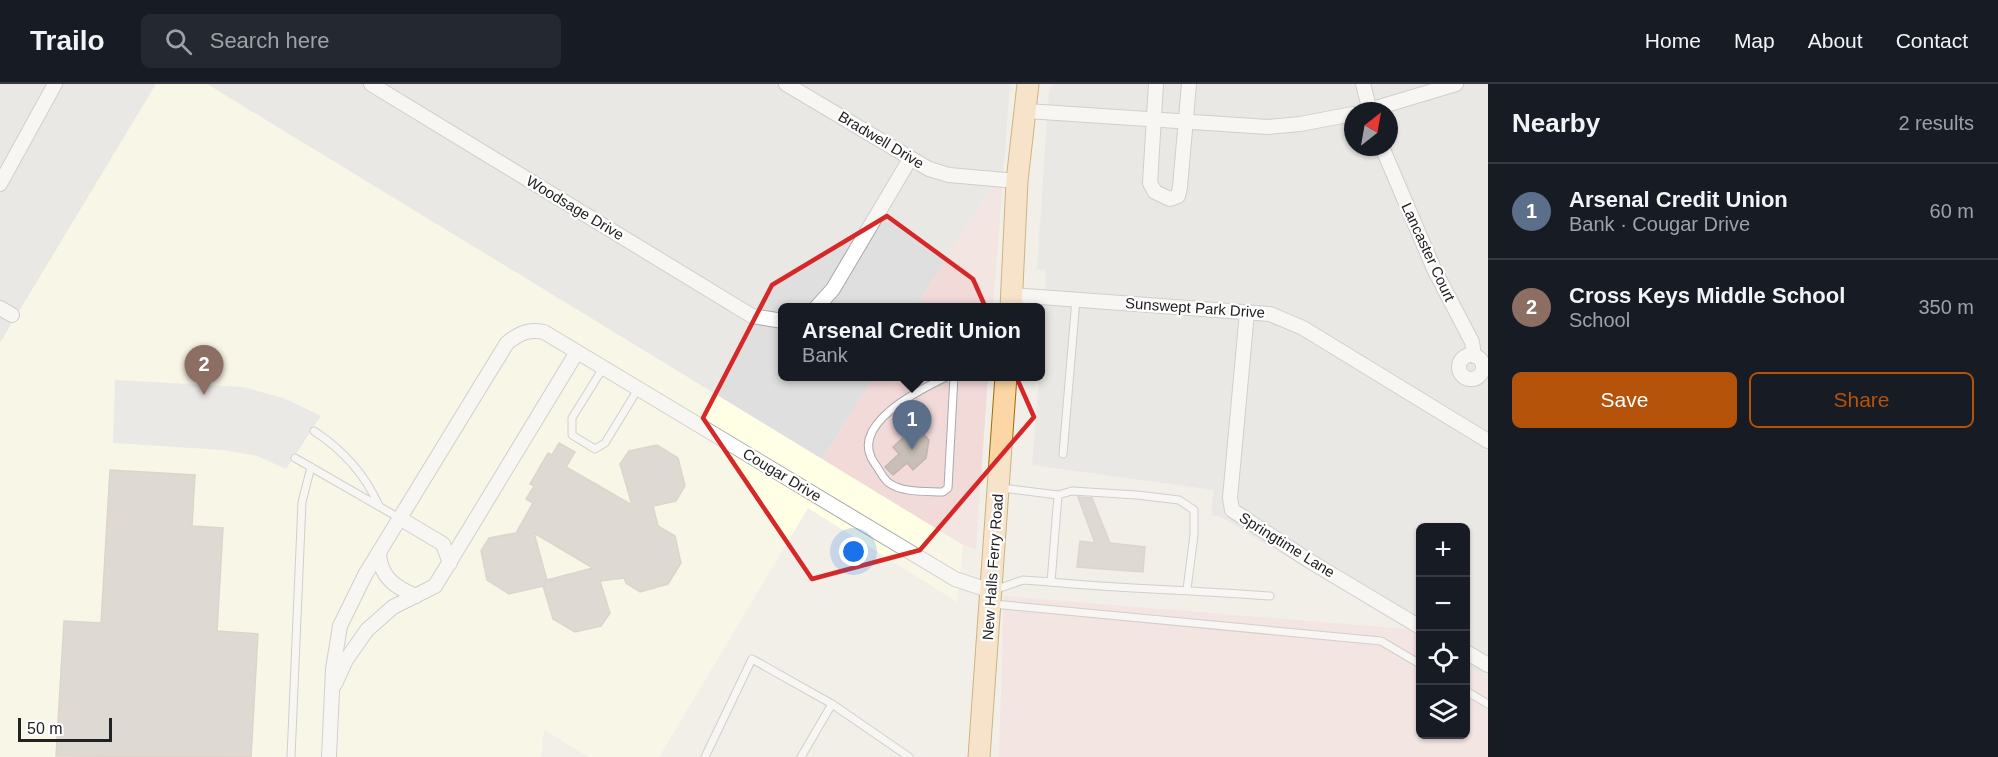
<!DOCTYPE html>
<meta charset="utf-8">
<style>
body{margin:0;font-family:Helvetica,sans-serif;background:#242831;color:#f1f3f6}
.controls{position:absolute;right:18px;bottom:18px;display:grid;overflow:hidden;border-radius:9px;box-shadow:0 2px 4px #0004}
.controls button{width:54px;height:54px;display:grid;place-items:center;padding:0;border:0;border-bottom:2px solid #363941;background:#171b24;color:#f1f3f6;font:30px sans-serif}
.compass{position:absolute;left:1344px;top:18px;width:54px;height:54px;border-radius:50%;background:#171b24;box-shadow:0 2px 4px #0004;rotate:31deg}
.scale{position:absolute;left:18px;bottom:15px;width:94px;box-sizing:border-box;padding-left:6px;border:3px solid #222;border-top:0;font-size:16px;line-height:21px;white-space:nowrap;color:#222;-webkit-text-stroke:4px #fff;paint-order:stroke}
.you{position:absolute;left:854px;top:468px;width:21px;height:21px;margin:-15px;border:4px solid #fff;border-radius:50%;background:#1a73e8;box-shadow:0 0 0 9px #1a73e833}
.badge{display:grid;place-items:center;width:39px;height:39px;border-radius:50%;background:#b45309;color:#fff;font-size:20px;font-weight:700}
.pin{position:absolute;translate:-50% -50px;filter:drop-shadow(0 2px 3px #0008)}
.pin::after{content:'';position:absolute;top:32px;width:21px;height:18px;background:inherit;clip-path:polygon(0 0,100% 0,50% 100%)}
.popup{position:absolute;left:778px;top:219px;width:267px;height:78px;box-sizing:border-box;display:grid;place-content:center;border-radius:9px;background:#171b24;filter:drop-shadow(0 2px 4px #0005);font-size:20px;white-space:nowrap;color:#9ea1a6}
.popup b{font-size:22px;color:#f1f3f6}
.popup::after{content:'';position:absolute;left:50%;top:100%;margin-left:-12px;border:12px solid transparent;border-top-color:#171b24}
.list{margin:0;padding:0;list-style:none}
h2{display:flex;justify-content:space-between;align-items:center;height:78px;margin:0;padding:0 24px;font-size:26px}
h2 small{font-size:20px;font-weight:400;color:#9ea1a6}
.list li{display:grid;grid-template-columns:39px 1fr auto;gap:18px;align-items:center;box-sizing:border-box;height:96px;padding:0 24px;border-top:2px solid #363941}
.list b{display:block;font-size:22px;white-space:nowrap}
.list p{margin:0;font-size:20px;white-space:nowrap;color:#9ea1a6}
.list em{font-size:20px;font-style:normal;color:#9ea1a6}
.actions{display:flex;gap:12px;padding:18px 24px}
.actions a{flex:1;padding:14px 0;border:2px solid #b45309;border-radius:9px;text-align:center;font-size:21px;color:#b45309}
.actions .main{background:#b45309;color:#fff}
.icon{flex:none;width:33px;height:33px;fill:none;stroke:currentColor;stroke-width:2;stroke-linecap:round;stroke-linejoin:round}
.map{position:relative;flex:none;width:1488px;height:673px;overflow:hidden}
header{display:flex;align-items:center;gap:36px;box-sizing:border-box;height:84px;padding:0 30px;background:#171b24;border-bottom:2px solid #363941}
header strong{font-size:28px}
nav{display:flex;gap:33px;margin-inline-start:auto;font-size:21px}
.search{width:420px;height:54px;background:#242831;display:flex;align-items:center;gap:15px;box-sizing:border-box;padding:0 21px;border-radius:9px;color:#9ea1a6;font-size:22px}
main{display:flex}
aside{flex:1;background:#171b24}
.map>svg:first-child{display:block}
</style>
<header>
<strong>Trailo</strong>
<div class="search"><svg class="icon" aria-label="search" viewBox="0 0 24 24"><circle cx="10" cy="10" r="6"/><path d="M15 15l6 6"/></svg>Search here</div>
<nav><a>Home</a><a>Map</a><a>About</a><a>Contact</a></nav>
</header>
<main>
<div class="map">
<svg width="1488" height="673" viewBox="0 0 1488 673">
<rect width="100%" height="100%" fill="#f2efe9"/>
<!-- residential -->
<g fill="#e0dfdf" fill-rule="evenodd">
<polygon points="0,0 156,0 0,259"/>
<polygon points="207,0 1010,0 1004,82 916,223 783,224 783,292 874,293 822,375"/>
<path d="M1053,0H1488V594L1466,581V444H1420V553L1221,433L1211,431L1214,406L1032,381L1039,293L1041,292L1046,186L1037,185L1049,7ZM1353,27H1389V63H1353Z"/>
</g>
<!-- commercial -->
<g fill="#f2dad9">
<polygon points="1004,82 993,223 916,223"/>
<polygon points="874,293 988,293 976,465 963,461 822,375"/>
<polygon points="1004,512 1407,545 1420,553 1420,650 1466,650 1466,581 1488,594 1488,673 999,673"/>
</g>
<!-- education -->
<polygon fill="#ffffe5" points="156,0 207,0 963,461 957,518 808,424 659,673 589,673 544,646 541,673 0,673 0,259"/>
<!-- parking -->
<polygon fill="#e2e2e2" points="115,296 243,303 286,315 321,332 286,385 257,372 223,366 113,359"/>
<!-- building -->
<g fill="#c7bfb8" stroke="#c4b6ab" stroke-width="1.5" fill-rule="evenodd">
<polygon points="916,342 929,356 926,374 913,386 907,379 893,391 885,383 899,370 893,363"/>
<path d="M559,359L575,368L566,383L632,421L620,380L629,367L657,361L678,374L685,402L676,417L653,422L658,442L675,452L681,479L668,500L640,508L626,499L624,494L600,497L610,529L601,542L575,548L553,535L543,502L509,510L487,496L481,467L489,454L516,449L533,419L526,415L534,402L530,400L548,369L552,371ZM534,449L593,484L547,496Z"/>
<polygon points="110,386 195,391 192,442 223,444 217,547 258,550 251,673 56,672 64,537 101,539"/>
<polygon points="1078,413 1092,414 1110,459 1145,463 1143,488 1077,483 1080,457 1095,459"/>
</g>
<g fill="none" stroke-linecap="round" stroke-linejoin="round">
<defs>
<g id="lane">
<polyline points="603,284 572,334 572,351 595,365 605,359 638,305"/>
<path d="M948,292C921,305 846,341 875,380C879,385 883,395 889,399C902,409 928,407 943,408L948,404L954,292"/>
<path d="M314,347C343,366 365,390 379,422"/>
<polyline points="1063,370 1076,215"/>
<polyline points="295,374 401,435"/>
<polyline points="1058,411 1072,407 1137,411 1179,416 1194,426 1194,451 1187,505"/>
<path d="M1051,498C1124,505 1196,506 1270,512"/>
<polyline points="994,506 1023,496 1051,498 1058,411 1002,404"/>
<polyline points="993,520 1381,557 1420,580"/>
<polyline points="1466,607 1488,620"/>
<polyline points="291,673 302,418 311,383"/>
<polyline points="705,673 752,575 832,620 909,673"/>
<polyline points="801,673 832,620"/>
</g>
<g id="street">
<polyline points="371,0 752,232 783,237"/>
<polyline points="786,0 929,85 949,91 1017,97"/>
<polyline points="1156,0 1150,99 1155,108 1170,115 1178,112 1180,103 1189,0"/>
<polyline points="1363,0 1370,27"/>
<polyline points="1027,27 1268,43 1300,40 1353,30"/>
<polyline points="1366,27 1456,0"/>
<polyline points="1382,63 1434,185 1472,258 1474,272"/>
<polyline points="0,100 55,0"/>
<polyline points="1012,211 1270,230 1303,244 1488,357"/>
<polyline points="0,224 12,231"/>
<polyline points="816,224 833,205 910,75"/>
<polyline points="1247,228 1230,414 1232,426 1308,476 1420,543"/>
<circle cx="1471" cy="283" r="12"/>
<polyline points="401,435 443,460 450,479"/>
<path d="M379,470C381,494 395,503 416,512"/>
<polyline points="1466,568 1488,581"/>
<polyline points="335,600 346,576 367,546 393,523 435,502 577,268"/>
<path d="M329,673L333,585L340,542L365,491L507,259C520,249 528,245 544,248L955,495L991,507"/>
</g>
<g id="primary">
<polyline points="1011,224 1017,97 1028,0"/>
<polyline points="979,673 1006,292"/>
</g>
</defs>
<!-- lane casing -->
<use href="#lane" stroke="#a9a9a9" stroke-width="9"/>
<!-- street casing -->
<use href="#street" stroke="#a9a9a9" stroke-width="16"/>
<!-- primary casing -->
<use href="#primary" stroke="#a06b00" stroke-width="23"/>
<!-- lane -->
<use href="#lane" stroke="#fff" stroke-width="7"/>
<!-- street -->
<use href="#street" stroke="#fff" stroke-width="14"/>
<!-- primary -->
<use href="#primary" stroke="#fcd6a4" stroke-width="21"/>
</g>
<!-- marked area -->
<path d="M0 0H1488V673H0ZM887,132L973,195L1034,333L920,466L812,495L703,334L772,201Z" fill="#f2efe9" fill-opacity=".55" fill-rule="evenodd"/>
<path fill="none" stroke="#d62828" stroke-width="4.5" stroke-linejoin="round" d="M887,132L973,195L1034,333L920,466L812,495L703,334L772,201Z"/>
<g text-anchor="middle" stroke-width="4.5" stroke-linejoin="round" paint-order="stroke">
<!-- street labels -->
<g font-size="15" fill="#222" stroke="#fff">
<text transform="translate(881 56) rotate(31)" y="5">Bradwell Drive</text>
<text transform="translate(575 124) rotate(31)" y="5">Woodsage Drive</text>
<text transform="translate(1428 168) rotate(65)" y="5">Lancaster Court</text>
<text transform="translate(1195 224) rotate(4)" y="5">Sunswept Park Drive</text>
<text transform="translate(782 391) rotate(31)" y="5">Cougar Drive</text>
<text transform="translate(1287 461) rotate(32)" y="5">Springtime Lane</text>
<text transform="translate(993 483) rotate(-86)" y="5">New Halls Ferry Road</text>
</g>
</g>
</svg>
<div class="controls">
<button>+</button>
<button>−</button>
<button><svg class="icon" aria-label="locate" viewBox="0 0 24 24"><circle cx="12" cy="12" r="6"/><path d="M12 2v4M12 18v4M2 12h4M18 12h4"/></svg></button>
<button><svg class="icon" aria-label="layers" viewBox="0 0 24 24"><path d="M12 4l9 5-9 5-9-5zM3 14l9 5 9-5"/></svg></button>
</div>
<svg class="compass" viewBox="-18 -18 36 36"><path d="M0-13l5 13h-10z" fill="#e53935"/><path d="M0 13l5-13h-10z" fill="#9ea1a6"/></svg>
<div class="scale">50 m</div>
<div class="you"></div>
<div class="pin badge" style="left:912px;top:366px;background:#5c6f8a">1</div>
<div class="popup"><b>Arsenal Credit Union</b>Bank</div>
<div class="pin badge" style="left:204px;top:311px;background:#8d6e63">2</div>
</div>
<aside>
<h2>Nearby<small>2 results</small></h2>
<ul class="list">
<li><span class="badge" style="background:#5c6f8a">1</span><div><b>Arsenal Credit Union</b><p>Bank · Cougar Drive</p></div><em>60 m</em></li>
<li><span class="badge" style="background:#8d6e63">2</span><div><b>Cross Keys Middle School</b><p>School</p></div><em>350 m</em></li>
</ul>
<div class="actions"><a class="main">Save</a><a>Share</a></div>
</aside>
</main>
